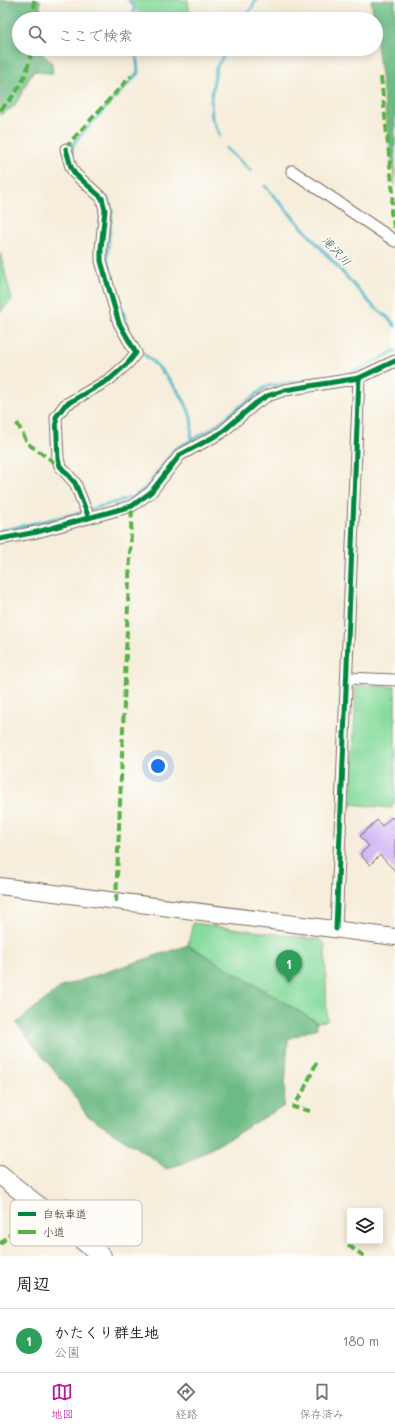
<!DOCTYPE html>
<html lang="ja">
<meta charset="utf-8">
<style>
body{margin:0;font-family:Mali,"Klee One",sans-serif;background:#f2f2f2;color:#202124}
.controls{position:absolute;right:12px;bottom:12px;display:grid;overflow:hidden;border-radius:4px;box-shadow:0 2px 10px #0003}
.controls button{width:36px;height:36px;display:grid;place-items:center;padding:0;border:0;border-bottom:1px solid #e0e0e0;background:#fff;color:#202124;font:20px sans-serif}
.you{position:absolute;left:158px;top:766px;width:14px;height:14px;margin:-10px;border:3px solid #fff;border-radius:50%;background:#1a73e8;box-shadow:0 0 0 6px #1a73e833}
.badge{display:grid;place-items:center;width:26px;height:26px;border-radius:50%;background:#b5179e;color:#fff;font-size:13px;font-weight:700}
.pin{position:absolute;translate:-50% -33px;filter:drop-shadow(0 1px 2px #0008)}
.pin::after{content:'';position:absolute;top:21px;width:14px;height:12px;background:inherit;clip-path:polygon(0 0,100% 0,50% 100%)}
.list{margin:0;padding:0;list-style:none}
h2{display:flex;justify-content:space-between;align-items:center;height:52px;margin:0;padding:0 16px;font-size:17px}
h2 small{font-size:13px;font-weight:400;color:#757577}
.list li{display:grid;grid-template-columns:26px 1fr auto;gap:12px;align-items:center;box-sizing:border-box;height:64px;padding:0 16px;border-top:1px solid #e0e0e0}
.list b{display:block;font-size:15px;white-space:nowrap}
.list p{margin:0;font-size:13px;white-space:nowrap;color:#757577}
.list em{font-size:13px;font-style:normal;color:#757577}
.icon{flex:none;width:22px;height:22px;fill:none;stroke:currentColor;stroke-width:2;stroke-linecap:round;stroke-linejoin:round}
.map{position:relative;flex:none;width:395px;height:1256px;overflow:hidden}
.search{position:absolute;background:#fff;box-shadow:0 2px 10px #0003;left:12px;right:12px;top:12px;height:44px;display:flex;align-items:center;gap:10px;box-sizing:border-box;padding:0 14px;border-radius:22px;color:#757577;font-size:15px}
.sheet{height:116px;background:#fff}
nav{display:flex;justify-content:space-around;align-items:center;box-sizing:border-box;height:56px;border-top:1px solid #e0e0e0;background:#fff;font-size:11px;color:#757577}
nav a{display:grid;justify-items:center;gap:2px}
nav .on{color:#b5179e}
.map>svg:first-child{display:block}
</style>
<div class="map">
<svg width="395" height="1256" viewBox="0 0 395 1256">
<rect width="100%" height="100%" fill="#fdfcf7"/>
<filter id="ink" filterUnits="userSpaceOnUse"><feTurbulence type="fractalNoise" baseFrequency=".025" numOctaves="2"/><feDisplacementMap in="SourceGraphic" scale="8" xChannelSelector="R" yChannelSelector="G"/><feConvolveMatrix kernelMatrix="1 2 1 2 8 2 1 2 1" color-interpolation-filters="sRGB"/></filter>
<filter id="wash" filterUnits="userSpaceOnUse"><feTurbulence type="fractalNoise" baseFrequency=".012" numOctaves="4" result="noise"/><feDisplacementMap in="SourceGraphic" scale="16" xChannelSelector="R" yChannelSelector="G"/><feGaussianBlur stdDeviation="0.9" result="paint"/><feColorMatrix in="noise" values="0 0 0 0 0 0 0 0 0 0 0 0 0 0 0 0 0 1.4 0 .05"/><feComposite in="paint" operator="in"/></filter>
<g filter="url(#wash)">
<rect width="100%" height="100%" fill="#f6edda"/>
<!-- green -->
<g fill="#87db9d" stroke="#61825e">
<polygon points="127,0 188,0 190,19 139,19 138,11"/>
<polygon points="0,252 12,300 0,312"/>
<polygon points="356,685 395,687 395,803 392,803 392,808 351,804"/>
<polygon points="193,923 321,940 325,944 327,1021 317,1022 188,945"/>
</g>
<!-- forest -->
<g fill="#6dbb84" stroke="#547251">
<polygon points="0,0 40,0 40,19 19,19 19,49 38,49 52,63 53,74 33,71 15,106 0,115"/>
<polygon points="371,0 395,0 395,187 376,36 376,19 374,19"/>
<polygon points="188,945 317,1022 317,1028 288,1039 284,1106 190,1161 166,1169 157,1161 86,1115 76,1098 16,1023 61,987"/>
</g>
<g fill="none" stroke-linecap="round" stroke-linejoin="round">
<!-- stream -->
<g stroke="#4bb6c8" stroke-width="3">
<polyline points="129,0 134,7 134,19"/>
<polyline points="245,19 256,0"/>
<polyline points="220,136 212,118 211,99 216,68 228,49"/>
<polyline points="226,148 251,171"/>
<polyline points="73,154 72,148 76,140 138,73 136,49"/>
<path d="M265,186L371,304C379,312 389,316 395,326"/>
<polyline points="106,197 112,210 107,258 128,329"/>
<path d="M144,354C161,368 186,396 191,418C193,425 191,433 191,440"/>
<polyline points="350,374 395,351"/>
<polyline points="89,510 133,497 146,488 175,449 210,430 267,386 337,376"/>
<polyline points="0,531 84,512"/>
</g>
</g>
<g id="blocks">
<!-- building -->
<polygon fill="#cfb2f6" points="392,817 395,821 395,871 380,855 370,865 360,854 369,846 360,836 377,820 382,826"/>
</g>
</g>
<g filter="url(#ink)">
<use href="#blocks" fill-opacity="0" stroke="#7c6e60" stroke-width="1"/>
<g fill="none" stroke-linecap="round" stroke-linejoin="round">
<defs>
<g id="street">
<polyline points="66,149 71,167 75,174 102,198 105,210 101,249 101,261 119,323 136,353 128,363 110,379 65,405 56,417 58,459 60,466 75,483 89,518"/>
<polyline points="292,171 395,241"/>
<polyline points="0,539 37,532 132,506 151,492 180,455 221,433 256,403 267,396 285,390 359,378 395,361"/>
<polyline points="347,678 395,680"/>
<polyline points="336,929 359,378"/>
</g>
<polyline id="secondary" points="0,886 395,937"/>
<polyline id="primary" points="0,1175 102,1256"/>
</defs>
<!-- street casing -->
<use href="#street" stroke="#7c6e60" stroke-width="13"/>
<!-- secondary casing -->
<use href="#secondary" stroke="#7c6e60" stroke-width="18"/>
<!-- primary casing -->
<use href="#primary" stroke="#7c6e60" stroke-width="20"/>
<!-- street -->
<use href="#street" stroke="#fff" stroke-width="11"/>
<!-- secondary -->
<use href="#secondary" stroke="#fff" stroke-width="16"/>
<!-- primary -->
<use href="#primary" stroke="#fff" stroke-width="18"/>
<!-- quiet -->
<g stroke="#57b245" stroke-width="4" stroke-dasharray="8 4" stroke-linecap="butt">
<polyline points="34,0 35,19"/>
<polyline points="381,77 393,193 391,212 395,230"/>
<path d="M0,110C20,91 27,76 32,49"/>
<polyline points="66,149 72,140 131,76"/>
<polyline points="17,423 28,444 60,466"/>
<polyline points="116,902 132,506"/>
<polyline points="310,1111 293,1107 303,1092 318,1059"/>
<polyline points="47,1213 63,1198 113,1225"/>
<polyline points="0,1244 39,1206"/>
<polyline points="348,1245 364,1256"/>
</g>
<defs>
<g id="cycleway">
<polyline points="66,149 71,167 75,174 102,198 105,210 101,249 101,261 119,323 136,353 128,363 110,379 65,405 56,417 58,459 60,466 75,483 89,518"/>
<polyline points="0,539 37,532 132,506 151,492 180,455 221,433 256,403 267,396 285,390 359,378 395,361"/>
<polyline points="336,929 359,378"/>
</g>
</defs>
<!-- cycleway casing -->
<use href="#cycleway" stroke="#fdfcf7" stroke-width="8"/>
<!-- cycleway -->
<use href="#cycleway" stroke="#00873e" stroke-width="5"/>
</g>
</g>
<g text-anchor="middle" stroke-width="3" stroke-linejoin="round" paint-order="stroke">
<!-- water labels -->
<g font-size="12" font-style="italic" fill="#415b5a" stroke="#fdfcf7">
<text transform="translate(336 251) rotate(48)" y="4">滝沢川</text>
</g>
</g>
<!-- legend -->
<rect x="10" y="1200" width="132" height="46" rx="6" fill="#fdfcf7" stroke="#c3bdb6" stroke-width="1"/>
<rect x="18" y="1212" width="18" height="4" fill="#00873e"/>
<rect x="18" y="1230" width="18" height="4" fill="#57b245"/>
<g font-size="11" fill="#3b2a1e">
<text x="43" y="1218">自転車道</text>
<text x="43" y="1236">小道</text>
</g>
</svg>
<div class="controls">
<button><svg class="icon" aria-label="layers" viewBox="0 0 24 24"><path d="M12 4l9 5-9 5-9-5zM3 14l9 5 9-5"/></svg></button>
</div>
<div class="you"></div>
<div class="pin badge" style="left:289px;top:983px;background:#2e9e5b">1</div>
<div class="search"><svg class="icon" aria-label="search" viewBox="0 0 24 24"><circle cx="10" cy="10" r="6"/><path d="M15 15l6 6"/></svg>ここで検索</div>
</div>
<section class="sheet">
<h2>周辺<small></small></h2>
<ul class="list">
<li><span class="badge" style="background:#2e9e5b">1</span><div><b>かたくり群生地</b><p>公園</p></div><em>180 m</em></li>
</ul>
</section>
<nav>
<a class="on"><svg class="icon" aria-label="map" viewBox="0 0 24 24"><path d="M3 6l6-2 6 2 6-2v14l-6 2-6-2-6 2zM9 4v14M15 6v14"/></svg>地図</a>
<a><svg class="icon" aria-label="directions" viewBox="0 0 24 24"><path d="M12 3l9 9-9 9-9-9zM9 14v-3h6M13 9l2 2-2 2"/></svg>経路</a>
<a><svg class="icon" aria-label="saved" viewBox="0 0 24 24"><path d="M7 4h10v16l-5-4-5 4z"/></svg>保存済み</a>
</nav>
